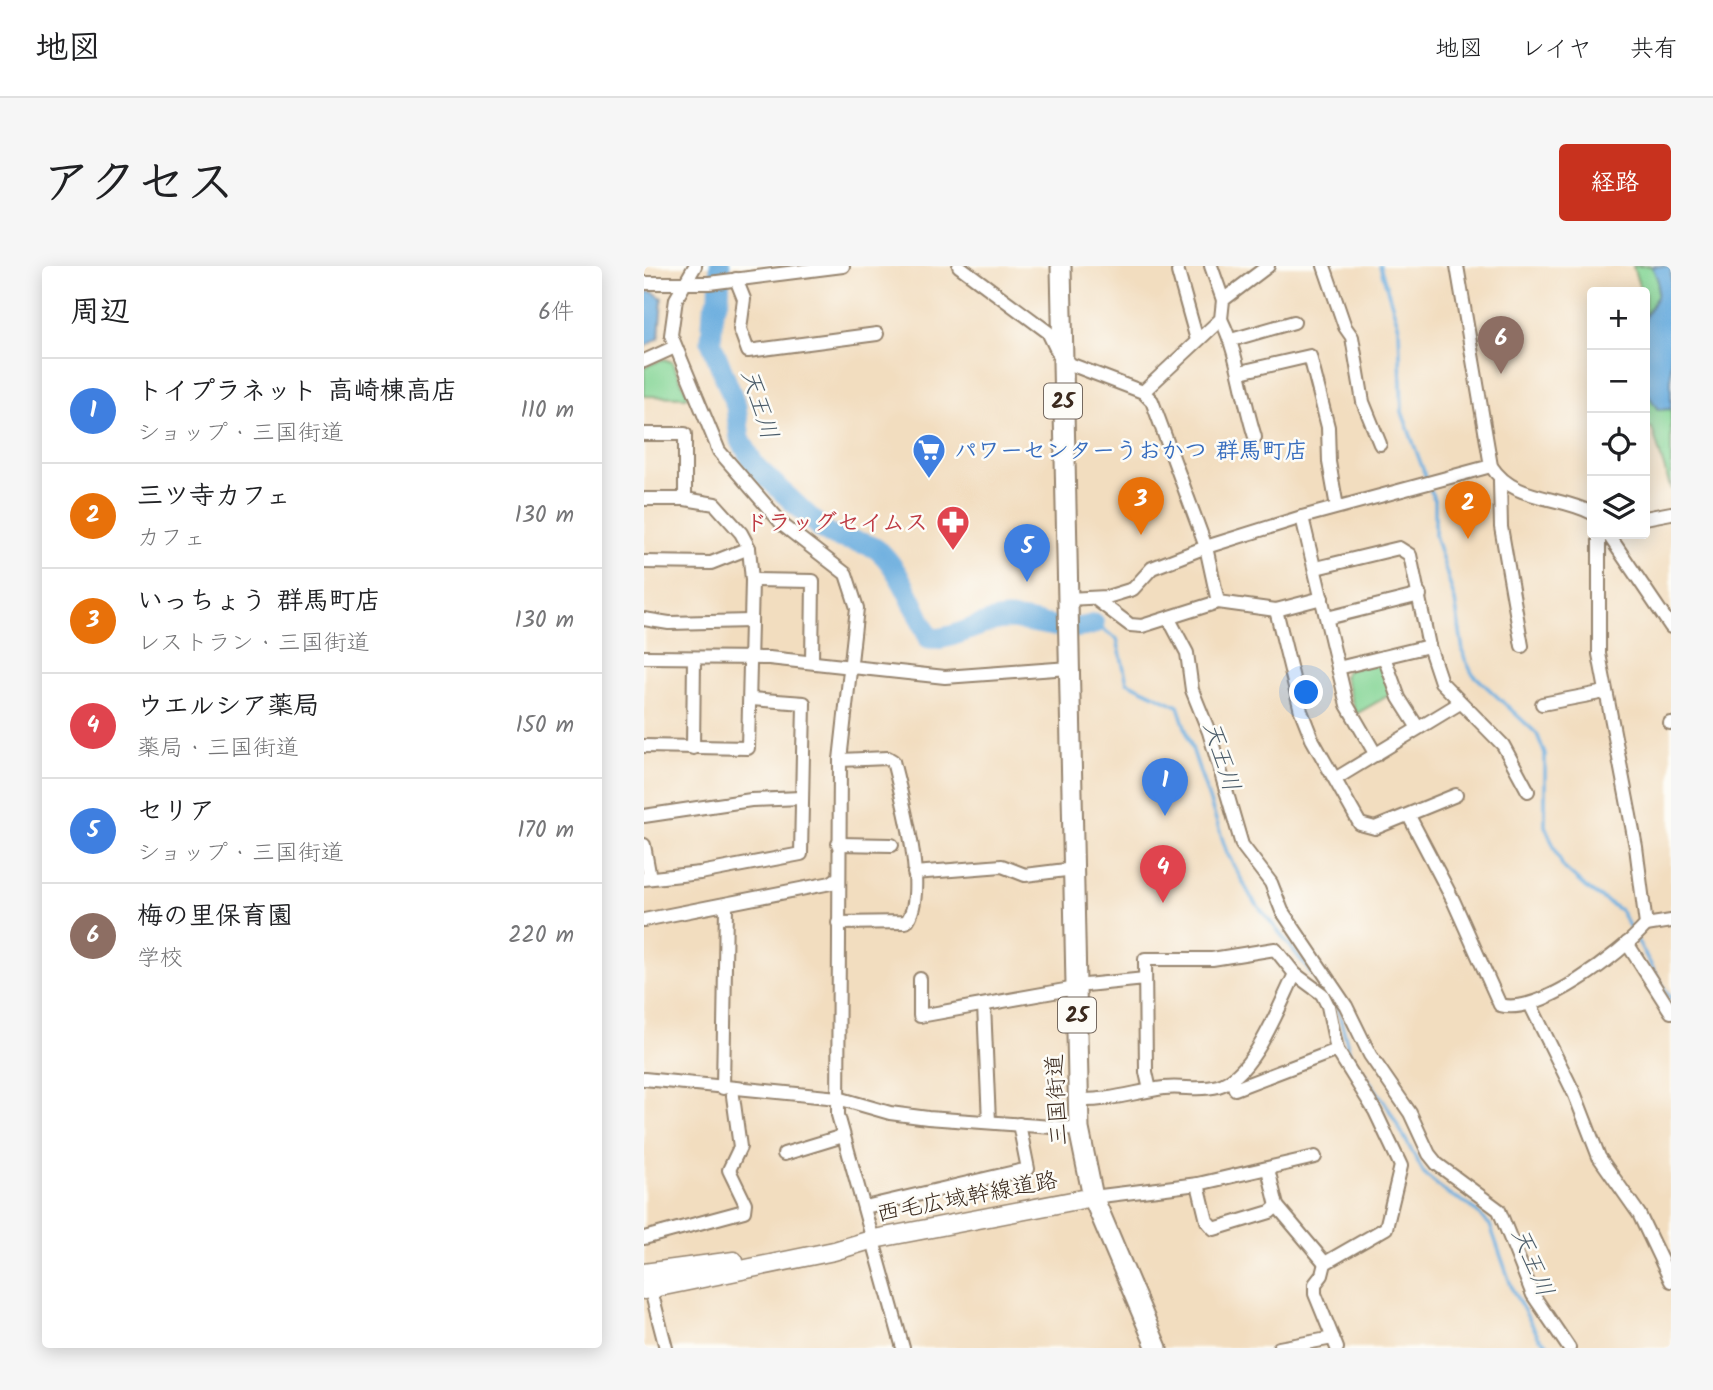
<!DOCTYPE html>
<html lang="ja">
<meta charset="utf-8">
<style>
body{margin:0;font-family:Kalam,"Klee One",sans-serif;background:#f6f6f6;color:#202124}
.controls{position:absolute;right:21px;top:21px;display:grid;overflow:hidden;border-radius:7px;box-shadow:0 4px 18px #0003}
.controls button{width:63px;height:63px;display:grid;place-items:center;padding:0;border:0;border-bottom:2px solid #e0e0e0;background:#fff;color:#202124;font:35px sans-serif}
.you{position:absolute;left:663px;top:427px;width:24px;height:24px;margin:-18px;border:5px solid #fff;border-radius:50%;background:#1a73e8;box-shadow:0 0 0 10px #1a73e833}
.badge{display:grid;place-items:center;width:46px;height:46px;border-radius:50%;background:#c8321e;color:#fff;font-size:23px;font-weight:700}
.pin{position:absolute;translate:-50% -58px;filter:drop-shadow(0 2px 4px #0008)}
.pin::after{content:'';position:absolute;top:37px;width:24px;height:21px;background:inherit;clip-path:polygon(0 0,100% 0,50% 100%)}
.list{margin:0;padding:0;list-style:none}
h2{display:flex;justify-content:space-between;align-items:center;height:91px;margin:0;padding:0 28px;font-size:30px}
h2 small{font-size:23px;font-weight:400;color:#757577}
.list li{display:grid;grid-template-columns:46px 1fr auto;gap:21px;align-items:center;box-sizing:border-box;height:105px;padding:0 28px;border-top:2px solid #e0e0e0}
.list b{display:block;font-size:26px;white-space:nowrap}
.list p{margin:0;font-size:23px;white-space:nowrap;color:#757577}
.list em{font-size:23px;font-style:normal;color:#757577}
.icon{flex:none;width:38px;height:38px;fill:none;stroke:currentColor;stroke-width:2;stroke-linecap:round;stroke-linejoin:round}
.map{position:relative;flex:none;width:1027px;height:1082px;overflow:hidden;border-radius:7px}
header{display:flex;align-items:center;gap:42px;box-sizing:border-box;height:98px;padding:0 35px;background:#fff;border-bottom:2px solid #e0e0e0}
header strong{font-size:33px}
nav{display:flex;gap:38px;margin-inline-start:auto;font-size:24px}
.intro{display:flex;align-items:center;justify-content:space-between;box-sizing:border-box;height:168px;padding:0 42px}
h1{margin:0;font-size:49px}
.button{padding:18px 32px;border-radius:7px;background:#c8321e;color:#fff;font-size:24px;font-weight:700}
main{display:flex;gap:42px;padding:0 42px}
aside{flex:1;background:#fff;border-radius:7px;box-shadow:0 4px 18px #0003}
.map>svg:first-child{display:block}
</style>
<header>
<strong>地図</strong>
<nav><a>地図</a><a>レイヤ</a><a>共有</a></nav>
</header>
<div class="intro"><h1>アクセス</h1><a class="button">経路</a></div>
<main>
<aside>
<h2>周辺<small>6件</small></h2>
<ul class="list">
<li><span class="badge" style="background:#3f7fe0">1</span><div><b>トイプラネット 高崎棟高店</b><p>ショップ · 三国街道</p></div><em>110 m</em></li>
<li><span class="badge" style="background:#e8710a">2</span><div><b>三ツ寺カフェ</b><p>カフェ</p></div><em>130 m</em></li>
<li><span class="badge" style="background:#e8710a">3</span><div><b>いっちょう 群馬町店</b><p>レストラン · 三国街道</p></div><em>130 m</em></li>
<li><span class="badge" style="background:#e0444e">4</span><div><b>ウエルシア薬局</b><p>薬局 · 三国街道</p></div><em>150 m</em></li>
<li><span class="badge" style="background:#3f7fe0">5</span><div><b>セリア</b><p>ショップ · 三国街道</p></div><em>170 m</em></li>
<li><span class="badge" style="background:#8d6e63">6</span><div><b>梅の里保育園</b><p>学校</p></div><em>220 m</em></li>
</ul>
</aside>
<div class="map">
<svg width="1027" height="1082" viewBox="0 0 1027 1082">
<rect width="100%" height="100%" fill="#fdfcf7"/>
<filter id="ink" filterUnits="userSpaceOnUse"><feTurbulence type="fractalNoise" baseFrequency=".0143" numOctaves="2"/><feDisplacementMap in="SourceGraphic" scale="14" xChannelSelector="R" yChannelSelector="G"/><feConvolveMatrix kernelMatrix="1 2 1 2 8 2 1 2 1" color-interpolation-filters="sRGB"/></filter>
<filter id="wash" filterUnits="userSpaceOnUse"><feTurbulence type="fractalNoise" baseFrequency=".00686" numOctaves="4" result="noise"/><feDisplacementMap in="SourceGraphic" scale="28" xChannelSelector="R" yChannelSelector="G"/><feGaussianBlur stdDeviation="1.57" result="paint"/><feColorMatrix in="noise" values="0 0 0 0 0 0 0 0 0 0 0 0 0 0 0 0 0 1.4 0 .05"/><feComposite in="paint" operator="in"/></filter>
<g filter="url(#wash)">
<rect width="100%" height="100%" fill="#f2ddbf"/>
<!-- green -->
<g fill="#84d595" stroke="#60805a" stroke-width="2">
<polygon points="989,0 1027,0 1027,224 1008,162 1001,160 1001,26 997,26"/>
<polygon points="20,93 28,96 45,131 0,130 0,101"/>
<polygon points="734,397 739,400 747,428 712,448 700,410 703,404"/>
</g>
<!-- water -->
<g fill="#68acde" stroke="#526b7e" stroke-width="2">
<polygon points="1008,0 1027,0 1027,143 1014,144 1001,124 1001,51 1013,30 1014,15"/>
<polygon points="0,26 9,26 18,32 15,72 0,81"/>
</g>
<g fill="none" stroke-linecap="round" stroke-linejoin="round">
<!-- stream -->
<g stroke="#68acde" stroke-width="3.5">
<polyline points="736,0 755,61 758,146 791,236 791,269 811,335 820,391 828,407 893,468 901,488 901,560 919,601 942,622 976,644 1027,734"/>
<polyline points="450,358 473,373 483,416 534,440 583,587 607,631 680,723"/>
<polyline points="686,732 693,740 706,788 742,838 781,909 804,928 824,938 846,959 869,1025 895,1071 908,1082"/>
</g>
<!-- river -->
<path stroke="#68acde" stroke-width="21" d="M76,0L75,33L69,44L67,76L92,140L96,173L111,200L178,263C194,275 212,273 229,281C252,293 275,350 285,373C314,374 340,352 364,353C392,354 423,368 450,358"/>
</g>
</g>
<g filter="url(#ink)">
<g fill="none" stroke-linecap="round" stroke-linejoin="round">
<defs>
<g id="street">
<polyline points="51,0 32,33 27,69 75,185 140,260 202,308 213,342 196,494 194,849 259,1082"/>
<polyline points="315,0 404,66 418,95 499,126 508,135 562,281 574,336"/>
<polyline points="567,0 579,34"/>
<polyline points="680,0 701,61 708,71 719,136 736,178"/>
<path d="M813,0L847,200C870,236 914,229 948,247"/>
<polyline points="534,6 553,74"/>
<polyline points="92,13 100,33 96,63 104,85 233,68"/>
<polyline points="0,17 65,17 199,0"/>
<path d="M577,53C595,90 598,131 611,171"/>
<polyline points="587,74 650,56"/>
<polyline points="0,95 31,81"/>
<polyline points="596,106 666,90 684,161 685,196 693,241"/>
<polyline points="499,126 577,53 579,34 624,0"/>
<polyline points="0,168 41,168 41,233"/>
<polyline points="856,214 857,261 878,380"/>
<polyline points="0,233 41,233 71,238 97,267 105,282 108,314 104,482 0,480"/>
<polyline points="658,251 703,439 732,489"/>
<polyline points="1001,252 1027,247"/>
<polyline points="964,268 1027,361"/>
<polyline points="0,296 67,297 105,282"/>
<polyline points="672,302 755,282 766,289 785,380 797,416 859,479 884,525"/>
<polyline points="108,314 169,315 168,396"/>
<polyline points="423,333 463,331 489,323 508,302 562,281 658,251 847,200"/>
<polyline points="453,334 486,359 498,360 574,336 632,344 678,332"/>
<polyline points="632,344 657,445 668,473 716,558 731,562 812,529"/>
<polyline points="683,352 776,329"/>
<polyline points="0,353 25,357 106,355"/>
<polyline points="525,353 543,387 548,424 565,466 598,579 627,617 638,645 702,740 726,789 766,847 785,888 793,898 855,944 889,1029 925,1082"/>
<polyline points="0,391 125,392 301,411 425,402"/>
<polyline points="740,391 755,432 774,462"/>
<polyline points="694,402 785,380"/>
<polyline points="898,438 961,426"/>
<polyline points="1026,457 1027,457"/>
<polyline points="49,482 50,392"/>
<polyline points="691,513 816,437"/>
<polyline points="0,550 107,534 157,532"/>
<path d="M765,550L809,634L856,739C896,750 976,688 1002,659L992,581L955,388V268"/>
<polyline points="194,578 248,579"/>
<polyline points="0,579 6,612"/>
<polyline points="270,607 358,600 381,609 430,603"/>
<polyline points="0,613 56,607 157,588 160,437 107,433"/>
<polyline points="0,654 187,617 194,612"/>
<path d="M194,657L262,656C286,628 257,529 249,495L244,492L196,494"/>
<polyline points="1002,659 1027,655"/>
<polyline points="983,677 1027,746"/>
<polyline points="276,713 276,750 432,722"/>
<polyline points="432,720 501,713"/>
<polyline points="886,738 931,829 955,891 995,948 1027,1015"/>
<polyline points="340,739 345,856"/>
<polyline points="0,813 194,832 246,847 284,852 435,863"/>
<polyline points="588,815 591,823 693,784"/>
<polyline points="79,822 82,640"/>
<polyline points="506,824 502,806 501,693 568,693 631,683 651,708 678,728 684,740 693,784 731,845 757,900 742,962 681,997 678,1009 671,1018 671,1028 693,1082"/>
<path d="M435,834C465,835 491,826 520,822C538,820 557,825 574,820C610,810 635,740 651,708"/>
<polyline points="140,888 199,870"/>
<polyline points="624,903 633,940 681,997"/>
<polyline points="554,918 563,955 570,963 626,946 633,940"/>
<polyline points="449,931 554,918 671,891"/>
<polyline points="221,941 384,903 375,858"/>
<polyline points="0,972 100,945 101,937 85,904 96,881 88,823"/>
<polyline points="5,1017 22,1082"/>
<polyline points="635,1082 689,1072"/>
</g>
<g id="secondary">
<polyline points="0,1007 90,995"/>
<polyline points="0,1024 190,985 230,973 449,931"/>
</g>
<polyline id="primary" points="417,0 435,863 449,931 513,1082"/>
</defs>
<!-- street casing -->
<use href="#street" stroke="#96846e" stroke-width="16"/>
<!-- secondary casing -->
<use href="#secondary" stroke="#96846e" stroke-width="21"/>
<!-- primary casing -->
<use href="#primary" stroke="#96846e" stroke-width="23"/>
<!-- street -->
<use href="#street" stroke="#fff" stroke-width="12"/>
<!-- secondary -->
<use href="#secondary" stroke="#fff" stroke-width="18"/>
<!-- primary -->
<use href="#primary" stroke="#fff" stroke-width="19"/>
</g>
</g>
<!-- icons -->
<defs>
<symbol id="supermarket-pin" viewBox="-11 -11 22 30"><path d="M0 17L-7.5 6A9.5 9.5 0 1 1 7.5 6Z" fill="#3f7fe0" stroke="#fdfcf7"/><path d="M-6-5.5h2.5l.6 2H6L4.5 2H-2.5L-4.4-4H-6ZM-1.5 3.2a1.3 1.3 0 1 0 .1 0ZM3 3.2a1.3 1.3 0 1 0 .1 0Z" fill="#fff"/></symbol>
<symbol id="pharmacy-pin" viewBox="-11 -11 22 30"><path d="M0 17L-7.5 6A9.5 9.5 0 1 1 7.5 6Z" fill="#e0444e" stroke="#fdfcf7"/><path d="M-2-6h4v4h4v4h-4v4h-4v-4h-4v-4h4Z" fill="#fff"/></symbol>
</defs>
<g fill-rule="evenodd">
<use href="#supermarket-pin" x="266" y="165" width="38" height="52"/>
<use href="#pharmacy-pin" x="290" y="237" width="38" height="52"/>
</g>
<g text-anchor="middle" stroke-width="5" stroke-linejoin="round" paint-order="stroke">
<!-- shield labels -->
<g fill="#fdfcf7" stroke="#75695f" stroke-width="2">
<rect x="400" y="117.5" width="38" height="35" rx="5"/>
<rect x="414" y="731.5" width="38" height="35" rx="5"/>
</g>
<g font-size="21" font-weight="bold" fill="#3b2a1e">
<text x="419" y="142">25</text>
<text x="433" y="756">25</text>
</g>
<!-- shop labels -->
<g font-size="23" font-weight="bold" fill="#366cbe" stroke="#fdfcf7" text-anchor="start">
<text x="310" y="192">パワーセンターうおかつ 群馬町店</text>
</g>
<!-- health labels -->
<g font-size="23" font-weight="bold" fill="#be3a42" stroke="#fdfcf7" text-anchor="end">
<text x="284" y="264">ドラッグセイムス</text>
</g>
<!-- street labels -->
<g font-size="23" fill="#3b2a1e" stroke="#fdfcf7">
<text transform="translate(412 834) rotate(-93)" y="8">三国街道</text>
<text transform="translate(323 930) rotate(-11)" y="8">西毛広域幹線道路</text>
</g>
<!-- water labels -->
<g font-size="24" font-style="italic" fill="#4d5e6b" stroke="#fdfcf7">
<text transform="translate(116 138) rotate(72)" y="8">天王川</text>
<text transform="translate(578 490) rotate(72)" y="8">天王川</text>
<text transform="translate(889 996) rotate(67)" y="8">天王川</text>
</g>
</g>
</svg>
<div class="controls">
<button>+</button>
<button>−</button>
<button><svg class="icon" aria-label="locate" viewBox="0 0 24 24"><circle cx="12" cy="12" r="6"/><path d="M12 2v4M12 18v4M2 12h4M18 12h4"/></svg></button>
<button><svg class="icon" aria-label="layers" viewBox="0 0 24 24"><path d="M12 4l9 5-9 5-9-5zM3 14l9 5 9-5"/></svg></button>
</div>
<div class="you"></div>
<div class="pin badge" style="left:521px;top:550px;background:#3f7fe0">1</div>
<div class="pin badge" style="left:824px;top:273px;background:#e8710a">2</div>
<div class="pin badge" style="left:497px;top:269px;background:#e8710a">3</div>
<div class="pin badge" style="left:519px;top:637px;background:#e0444e">4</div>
<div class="pin badge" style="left:383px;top:316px;background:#3f7fe0">5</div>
<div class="pin badge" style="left:857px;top:108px;background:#8d6e63">6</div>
</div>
</main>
